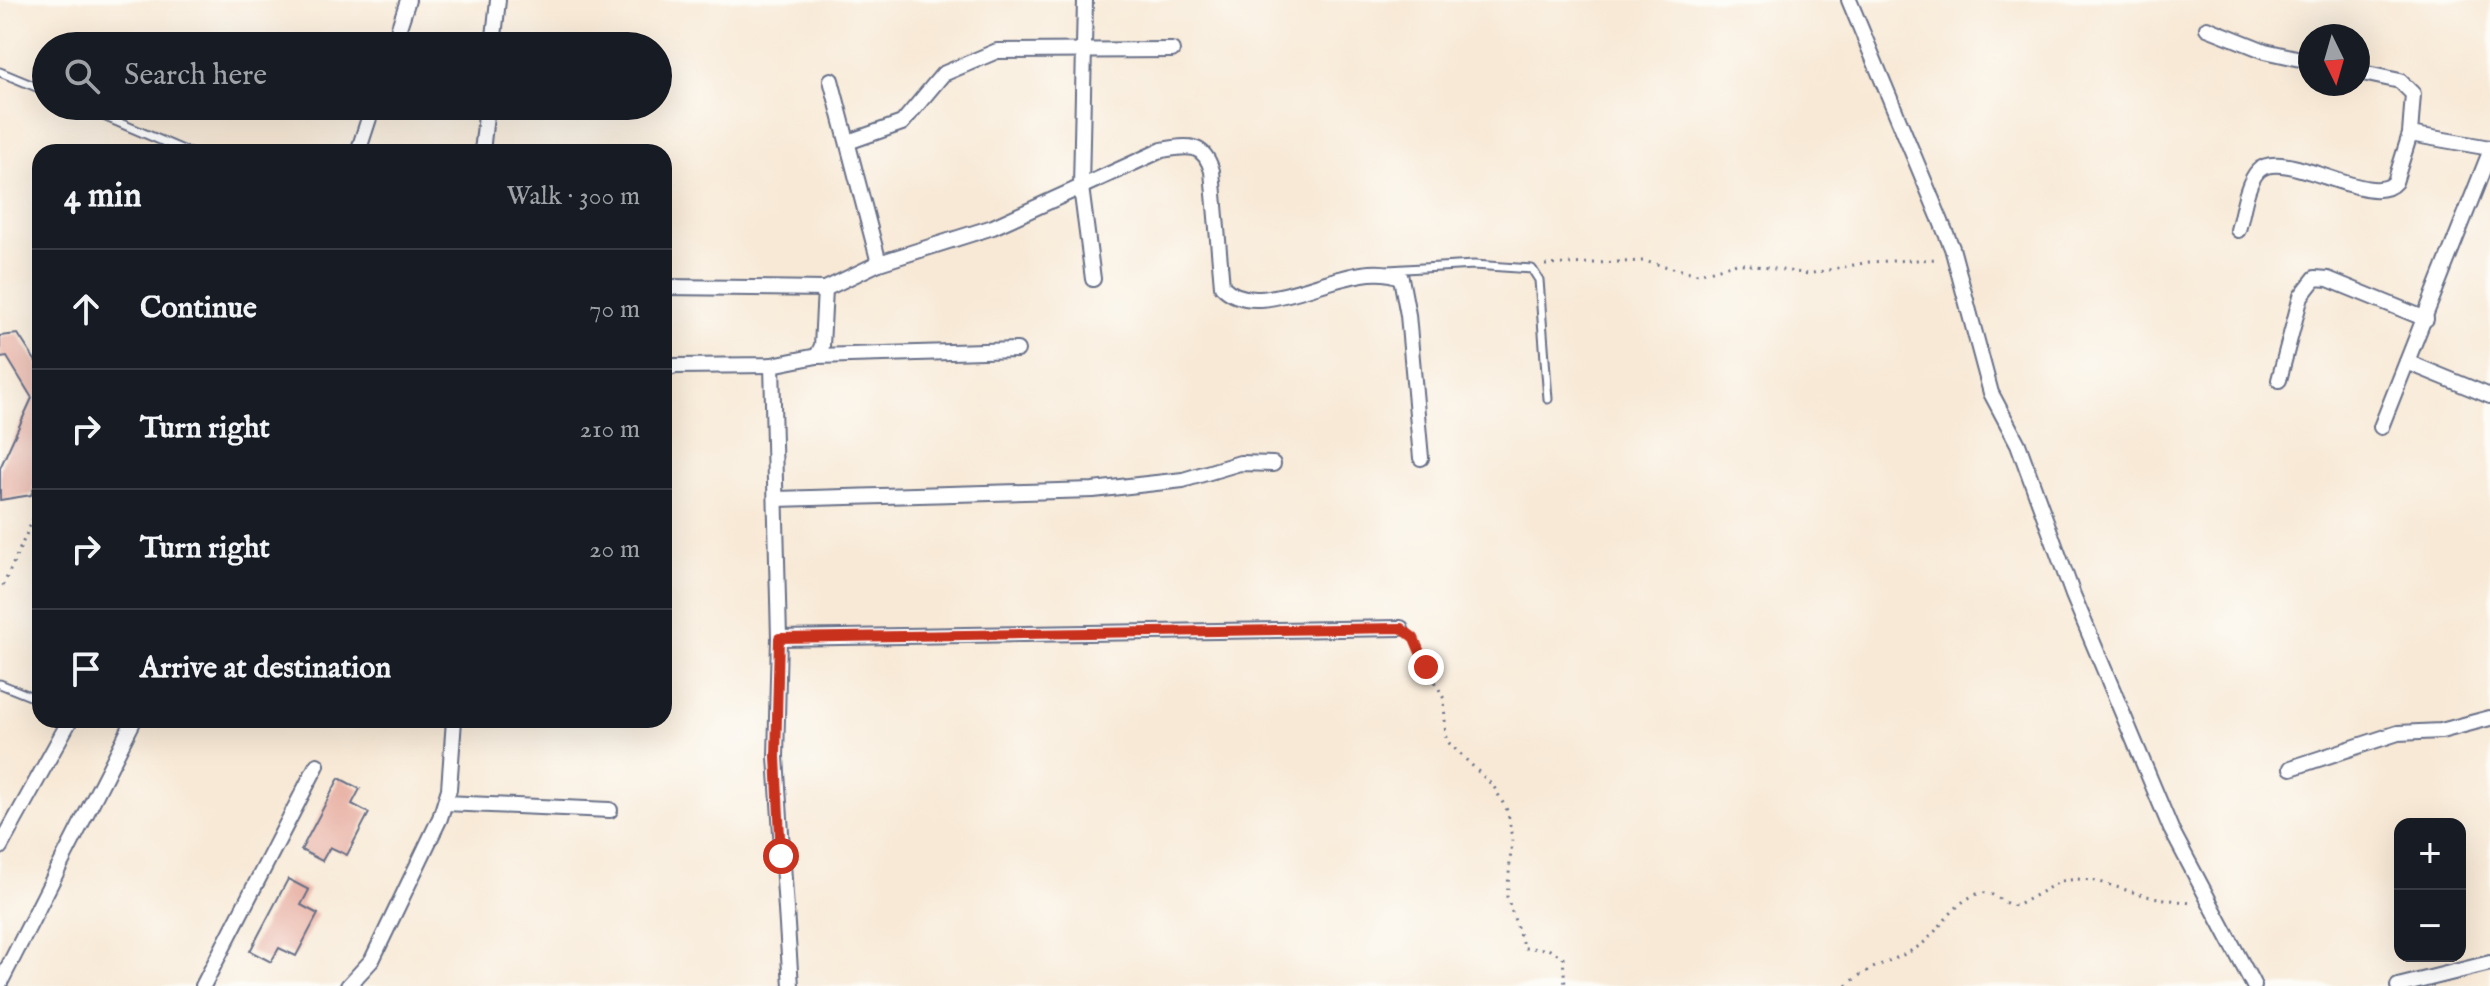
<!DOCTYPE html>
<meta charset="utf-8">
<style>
body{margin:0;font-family:"IM FELL English",serif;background:#242831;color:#f1f3f6}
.controls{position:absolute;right:24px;bottom:24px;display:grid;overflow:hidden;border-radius:16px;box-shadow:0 8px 32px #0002}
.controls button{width:72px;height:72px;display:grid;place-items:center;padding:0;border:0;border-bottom:2px solid #363941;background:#171b24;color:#f1f3f6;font:40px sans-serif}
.compass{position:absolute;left:2298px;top:24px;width:72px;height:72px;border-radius:50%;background:#171b24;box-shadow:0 8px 32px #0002;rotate:175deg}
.stop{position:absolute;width:24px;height:24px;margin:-18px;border:6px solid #c8321e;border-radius:50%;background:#fff}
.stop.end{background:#c8321e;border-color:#fff;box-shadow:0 2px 8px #0008}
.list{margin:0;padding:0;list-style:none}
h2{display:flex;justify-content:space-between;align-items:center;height:104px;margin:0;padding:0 32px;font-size:34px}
h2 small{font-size:26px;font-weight:400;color:#9ea1a6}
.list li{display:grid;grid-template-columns:52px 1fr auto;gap:24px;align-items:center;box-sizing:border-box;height:120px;padding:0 32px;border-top:2px solid #363941}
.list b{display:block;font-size:30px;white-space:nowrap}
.list em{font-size:26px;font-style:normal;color:#9ea1a6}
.icon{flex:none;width:44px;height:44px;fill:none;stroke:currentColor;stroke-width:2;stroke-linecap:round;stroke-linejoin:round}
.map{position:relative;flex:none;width:2490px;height:986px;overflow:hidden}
.search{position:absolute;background:#171b24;box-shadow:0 8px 32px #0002;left:32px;top:32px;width:640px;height:88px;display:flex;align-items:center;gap:20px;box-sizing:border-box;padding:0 28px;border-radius:44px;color:#9ea1a6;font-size:30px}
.panel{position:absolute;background:#171b24;box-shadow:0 8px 32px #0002;left:32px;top:144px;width:640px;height:584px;border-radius:24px}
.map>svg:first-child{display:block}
</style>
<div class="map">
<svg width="2490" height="986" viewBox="0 0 2490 986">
<rect width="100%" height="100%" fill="#fdfcf7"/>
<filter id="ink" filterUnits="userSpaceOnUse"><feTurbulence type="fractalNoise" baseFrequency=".0125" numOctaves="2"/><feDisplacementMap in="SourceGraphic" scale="16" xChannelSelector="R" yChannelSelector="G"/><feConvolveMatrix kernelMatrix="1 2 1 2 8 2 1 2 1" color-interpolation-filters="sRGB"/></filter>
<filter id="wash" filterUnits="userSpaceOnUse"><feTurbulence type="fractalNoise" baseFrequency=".006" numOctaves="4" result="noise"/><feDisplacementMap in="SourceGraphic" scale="32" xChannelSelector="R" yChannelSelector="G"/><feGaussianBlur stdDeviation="1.8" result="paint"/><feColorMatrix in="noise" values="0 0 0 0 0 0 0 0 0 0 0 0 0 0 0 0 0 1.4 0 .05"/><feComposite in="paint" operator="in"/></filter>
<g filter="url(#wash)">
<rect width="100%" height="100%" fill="#f8e9d6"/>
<g id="blocks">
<!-- building -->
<g fill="#e9b4a7">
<polygon points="18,334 40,368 40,475 31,495 0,500 0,468 32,398 7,357 0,358 0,336"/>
<polygon points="339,778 360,789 352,804 369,813 347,855 330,847 322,861 301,850"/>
<polygon points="288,879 309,890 301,905 318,914 296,956 279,948 271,962 250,951"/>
</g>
</g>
</g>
<g filter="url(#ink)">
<use href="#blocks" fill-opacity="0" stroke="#687088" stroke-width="2"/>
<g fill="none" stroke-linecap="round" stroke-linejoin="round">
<defs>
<g id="lane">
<polyline points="0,72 46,91"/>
<polyline points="80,106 188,152"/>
<polyline points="1388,270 1474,265 1532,269 1539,280 1548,399"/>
<polyline points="0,684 40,700"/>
</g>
<g id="street">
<polyline points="1085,0 1081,187 1093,279"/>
<polyline points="1849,0 1952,248 1991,393 2018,444 2073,595 2171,829 2254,986"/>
<polyline points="2207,28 2265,51 2310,61"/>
<polyline points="393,46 408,0"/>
<polyline points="493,46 498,0"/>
<polyline points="831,80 879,263"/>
<polyline points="2410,134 2490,148"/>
<polyline points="848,142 902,123 943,74 997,51 1172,50"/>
<polyline points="358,152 373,106"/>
<polyline points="482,152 487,106"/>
<path d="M2238,230C2243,213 2246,184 2258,171C2283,145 2372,210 2395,182L2410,134L2413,94L2400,81L2358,72"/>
<polyline points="664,287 825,289"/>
<polyline points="817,356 1017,350"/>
<polyline points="2407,362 2490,396"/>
<polyline points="772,365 779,638 1401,628"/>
<path d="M664,370L675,366L772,365L817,356L822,346L825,289L879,263L993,227L1162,150C1189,145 1204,143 1212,171L1222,286C1262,328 1353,253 1401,278L1408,315L1421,458"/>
<polyline points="2279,380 2301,296 2315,278 2328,279 2426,319"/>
<polyline points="2381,427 2490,152"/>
<polyline points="776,499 1093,490 1183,480 1240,463 1273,464"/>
<polyline points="779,638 776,757 791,986"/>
<polyline points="2291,768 2398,733 2441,731 2490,718"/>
<polyline points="445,803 610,810"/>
<polyline points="0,847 70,720"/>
<polyline points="0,983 134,720"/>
<polyline points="203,986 317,765"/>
<polyline points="348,986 372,960 440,818 449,789 454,720"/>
<polyline points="2398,986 2490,963"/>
</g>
</defs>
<!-- lane casing -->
<use href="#lane" stroke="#687088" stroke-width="11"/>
<!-- street casing -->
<use href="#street" stroke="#687088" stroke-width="18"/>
<!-- path -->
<g stroke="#687088" stroke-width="3" stroke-dasharray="2 6" stroke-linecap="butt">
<polyline points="1545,265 1643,261 1698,274 1737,263 1808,274 1869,262 1939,259"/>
<polyline points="3,586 40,504"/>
<polyline points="1414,639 1444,699 1446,740 1494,787 1508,812 1512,839 1507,897 1524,948 1548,949 1563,957 1565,986"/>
<path d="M1847,986C1866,965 1899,961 1922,944C1941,929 1953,903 1977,894C1992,888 2002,905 2016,906L2061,881L2077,879L2093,880L2146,896L2191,903"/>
</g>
<!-- lane -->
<use href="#lane" stroke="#fff" stroke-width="7"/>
<!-- street -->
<use href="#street" stroke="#fff" stroke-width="14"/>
</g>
</g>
<g fill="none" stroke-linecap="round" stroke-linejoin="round" filter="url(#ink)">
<!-- route -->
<polyline stroke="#c8321e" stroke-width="10" points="781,856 776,757 779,638 1401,628 1414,638 1426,667"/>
</g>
</svg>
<div class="controls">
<button>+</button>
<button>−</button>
</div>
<svg class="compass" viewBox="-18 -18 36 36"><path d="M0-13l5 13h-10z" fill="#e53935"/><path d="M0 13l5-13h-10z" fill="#9ea1a6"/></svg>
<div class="stop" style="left:781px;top:856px"></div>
<div class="stop end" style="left:1426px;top:667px"></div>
<div class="search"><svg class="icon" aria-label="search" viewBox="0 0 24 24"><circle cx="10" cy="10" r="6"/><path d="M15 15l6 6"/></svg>Search here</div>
<section class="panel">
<h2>4 min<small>Walk · 300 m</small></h2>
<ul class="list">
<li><svg class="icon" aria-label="ahead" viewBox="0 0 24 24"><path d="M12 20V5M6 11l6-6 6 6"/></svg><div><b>Continue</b></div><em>70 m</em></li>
<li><svg class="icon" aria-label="right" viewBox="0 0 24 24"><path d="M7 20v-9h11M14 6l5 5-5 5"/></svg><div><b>Turn right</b></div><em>210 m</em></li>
<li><svg class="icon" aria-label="right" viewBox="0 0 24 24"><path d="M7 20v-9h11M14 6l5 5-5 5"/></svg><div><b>Turn right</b></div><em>20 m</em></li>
<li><svg class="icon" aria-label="arrive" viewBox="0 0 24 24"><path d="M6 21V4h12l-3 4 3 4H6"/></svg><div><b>Arrive at destination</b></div></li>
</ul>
</section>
</div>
